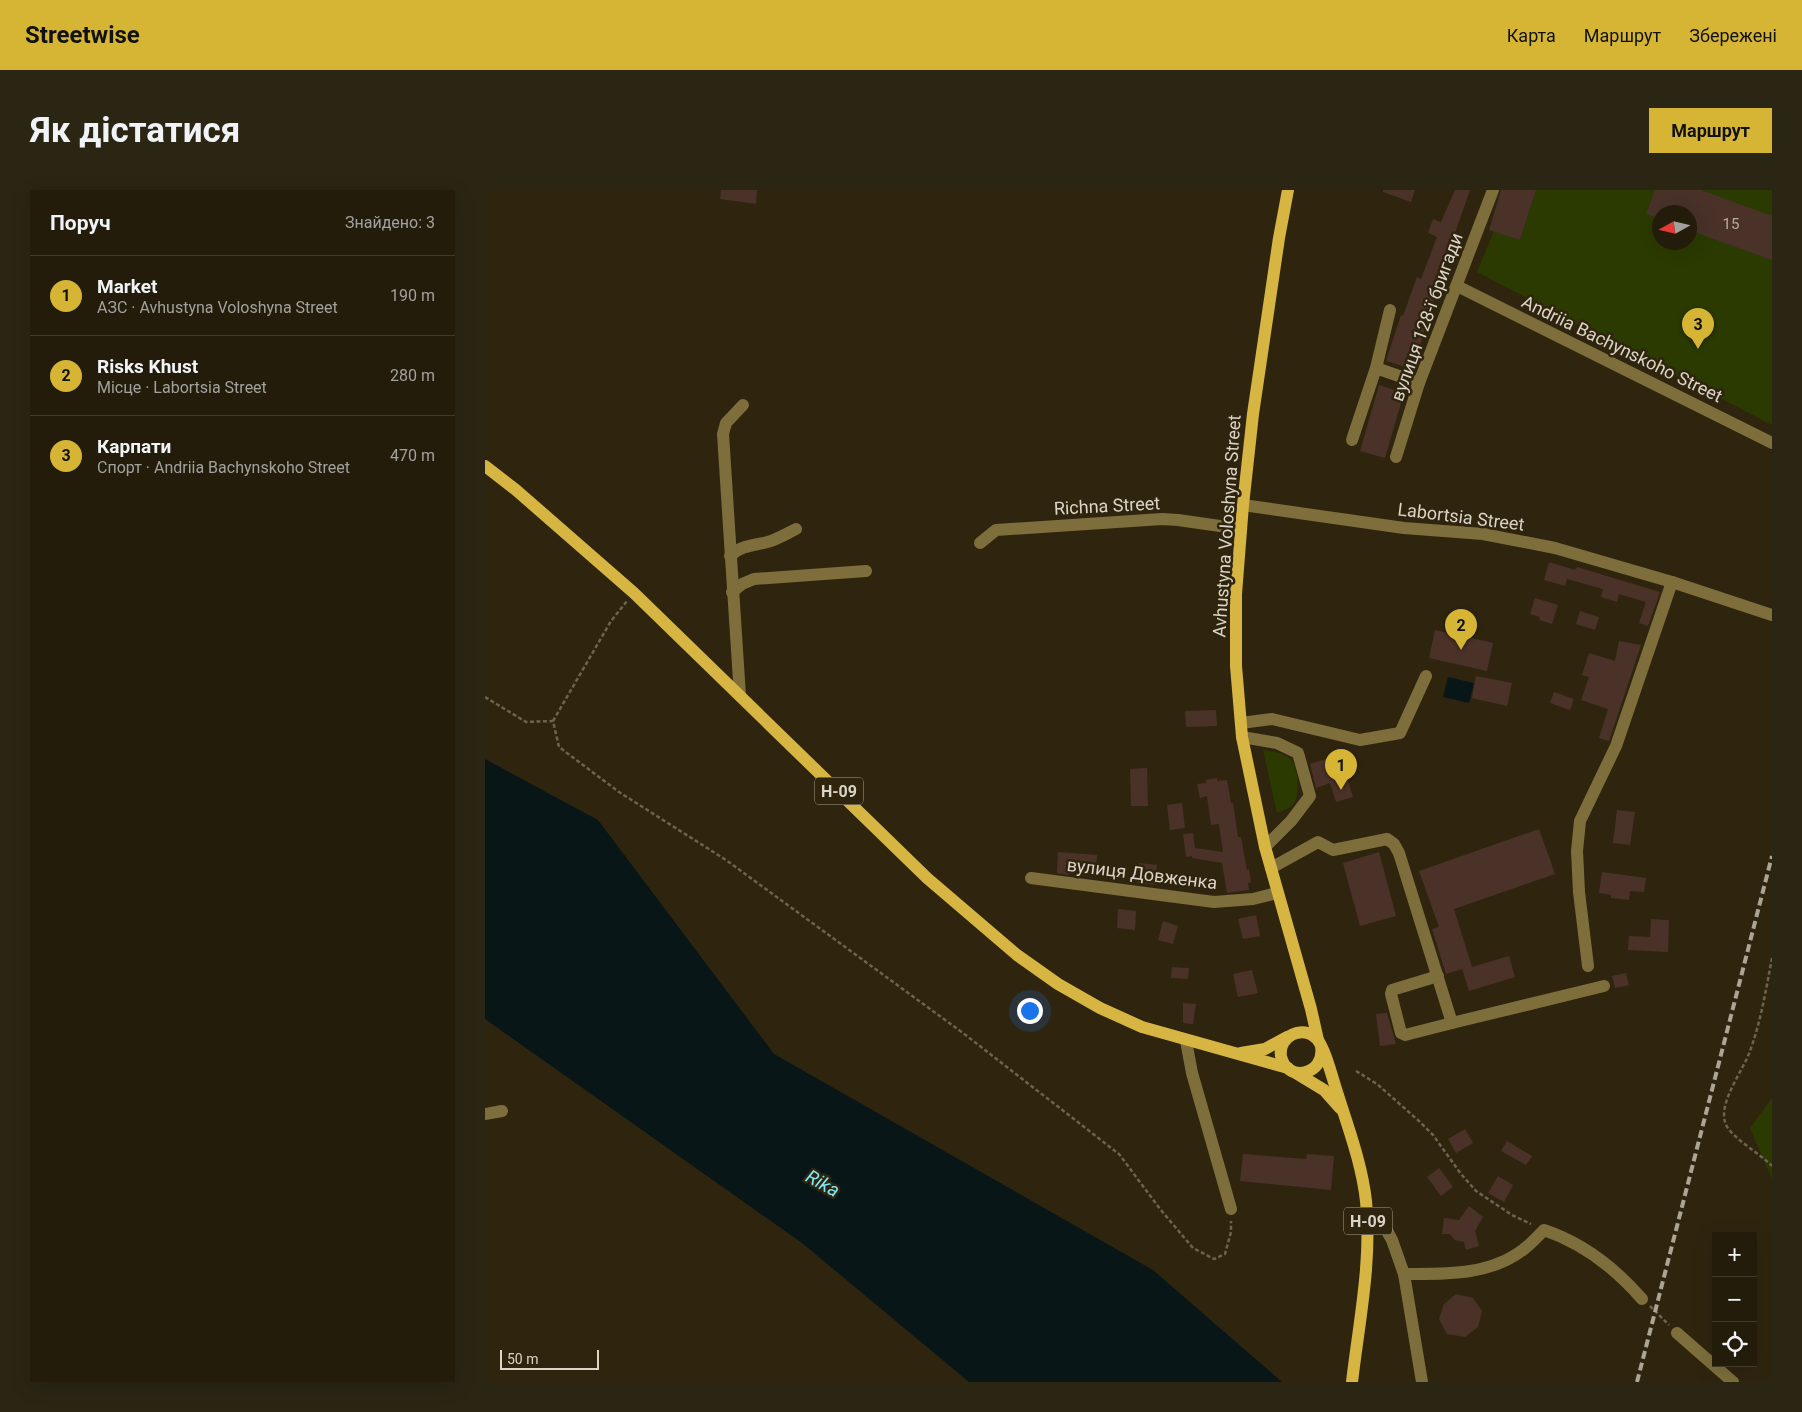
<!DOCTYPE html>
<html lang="uk">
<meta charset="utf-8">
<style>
body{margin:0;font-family:Roboto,sans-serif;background:#2b2514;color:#f1f3f6}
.controls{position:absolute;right:15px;bottom:15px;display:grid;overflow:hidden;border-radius:0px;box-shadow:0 5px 20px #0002}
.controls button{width:45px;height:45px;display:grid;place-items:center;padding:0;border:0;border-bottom:1px solid #403a2c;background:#231c0b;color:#f1f3f6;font:25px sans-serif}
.compass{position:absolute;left:1167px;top:15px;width:45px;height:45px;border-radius:50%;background:#231c0b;box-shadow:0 5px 20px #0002;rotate:262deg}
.scale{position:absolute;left:15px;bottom:12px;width:99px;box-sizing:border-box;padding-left:5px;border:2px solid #dbd4c7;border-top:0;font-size:14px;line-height:18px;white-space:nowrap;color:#dbd4c7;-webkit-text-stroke:4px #2f250f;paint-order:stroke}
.you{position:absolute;left:544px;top:820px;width:18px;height:18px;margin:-12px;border:4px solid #fff;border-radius:50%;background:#1a73e8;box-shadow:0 0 0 8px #1a73e833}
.badge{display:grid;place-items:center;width:32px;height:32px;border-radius:50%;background:#d6b534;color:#111;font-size:16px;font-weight:700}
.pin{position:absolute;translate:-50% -41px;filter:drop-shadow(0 1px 2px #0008)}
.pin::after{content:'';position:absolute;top:26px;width:18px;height:15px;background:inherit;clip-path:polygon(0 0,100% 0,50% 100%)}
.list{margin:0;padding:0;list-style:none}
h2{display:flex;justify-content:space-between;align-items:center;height:65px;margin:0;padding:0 20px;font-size:21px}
h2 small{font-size:16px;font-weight:400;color:#a3a19d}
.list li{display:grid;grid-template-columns:32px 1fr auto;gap:15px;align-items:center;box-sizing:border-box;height:80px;padding:0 20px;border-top:1px solid #403a2c}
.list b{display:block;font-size:19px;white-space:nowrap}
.list p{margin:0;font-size:16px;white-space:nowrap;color:#a3a19d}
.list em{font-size:16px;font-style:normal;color:#a3a19d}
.icon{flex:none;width:28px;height:28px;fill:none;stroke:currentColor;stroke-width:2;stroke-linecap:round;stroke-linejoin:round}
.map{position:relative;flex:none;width:1287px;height:1192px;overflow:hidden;border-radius:0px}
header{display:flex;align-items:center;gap:30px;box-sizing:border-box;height:70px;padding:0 25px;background:#d6b534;color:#111}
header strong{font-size:24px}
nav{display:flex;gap:28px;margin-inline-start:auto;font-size:18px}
.intro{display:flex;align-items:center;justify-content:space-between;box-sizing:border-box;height:120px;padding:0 30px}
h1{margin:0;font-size:35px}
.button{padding:12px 22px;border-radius:0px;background:#d6b534;color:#111;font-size:18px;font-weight:700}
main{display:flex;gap:30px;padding:0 30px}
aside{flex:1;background:#231c0b;border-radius:0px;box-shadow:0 5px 20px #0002}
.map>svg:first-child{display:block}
</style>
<header>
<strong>Streetwise</strong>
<nav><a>Карта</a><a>Маршрут</a><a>Збережені</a></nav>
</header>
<div class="intro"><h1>Як дістатися</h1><a class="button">Маршрут</a></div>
<main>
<aside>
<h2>Поруч<small>Знайдено: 3</small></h2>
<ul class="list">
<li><span class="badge">1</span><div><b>Market</b><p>АЗС · Avhustyna Voloshyna Street</p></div><em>190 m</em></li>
<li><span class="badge">2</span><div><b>Risks Khust</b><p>Місце · Labortsia Street</p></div><em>280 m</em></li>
<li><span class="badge">3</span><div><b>Карпати</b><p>Спорт · Andriia Bachynskoho Street</p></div><em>470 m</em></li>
</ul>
</aside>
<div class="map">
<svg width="1287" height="1192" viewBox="0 0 1287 1192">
<rect width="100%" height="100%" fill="#2f250f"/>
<!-- green -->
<g fill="#2b3a00" fill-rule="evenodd">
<path d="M1051,0H1287V235L992,82L1009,41L1035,50ZM1174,22H1204V52H1174Z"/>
<path d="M778,560C787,562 801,562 807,571C813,579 815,604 809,613C806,618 798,621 792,623Z"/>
<polygon points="1287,908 1287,989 1265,938"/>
</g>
<!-- water -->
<g fill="#081618">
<polygon points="963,487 989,493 984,513 958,507"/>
<polygon points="0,569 113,630 289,864 668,1080 797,1192 484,1192 317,1053 0,829"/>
</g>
<!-- building -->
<g fill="#4a3229">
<polygon points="236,0 272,0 271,14 235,9"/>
<polygon points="898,0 930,0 926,12 898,2"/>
<polygon points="970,0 985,0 952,95 955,96 940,133 942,134 927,179 901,171 916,125 918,126 932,87 936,89 952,47 943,43 948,29 956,32"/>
<polygon points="1016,0 1051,0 1035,50 1004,40"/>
<polygon points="1170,0 1216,0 1287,26 1287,70 1204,40 1204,22 1174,22 1174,28 1161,24"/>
<polygon points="894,195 919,203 900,268 875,261"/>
<polygon points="1064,372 1090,380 1092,377 1175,402 1163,436 1154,433 1161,412 1134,404 1132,412 1116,407 1118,399 1082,389 1080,396 1059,390"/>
<polygon points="1050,408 1073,415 1067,434 1054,430 1055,427 1045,424"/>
<polygon points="1095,421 1114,427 1110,440 1091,434"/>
<polygon points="950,440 1008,453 1002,481 944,468"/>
<polygon points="1134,451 1156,455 1124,551 1114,548 1123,519 1096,510 1104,487 1097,485 1104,463 1130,471"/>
<polygon points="991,486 1027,493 1022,516 987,508"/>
<polygon points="1069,502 1089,509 1085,520 1065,513"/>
<polygon points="731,520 732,536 701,537 700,521"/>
<polygon points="844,568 852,591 862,588 868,607 851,612 845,593 831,598 825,574"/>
<polygon points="662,578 663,616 646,616 645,579"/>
<polygon points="732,588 732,591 742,590 746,613 748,613 753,647 756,647 762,680 764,679 766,692 763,693 764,700 742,703 737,673 707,668 707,666 701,667 698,644 708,643 710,658 738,662 734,634 726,635 722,606 715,608 712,594 721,593 721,590"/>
<polygon points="697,613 700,638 685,640 682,615"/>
<polygon points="1132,620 1150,622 1145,655 1128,653"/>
<polygon points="1054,639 1070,684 969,719 987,777 1024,766 1030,787 984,801 977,779 961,784 947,739 954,737 934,681"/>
<polygon points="573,662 612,665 611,683 584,681 584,685 572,683"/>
<polygon points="894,662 911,726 875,736 858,673"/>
<polygon points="654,673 672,675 671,695 652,693"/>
<polygon points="1117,682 1161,688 1159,702 1145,701 1144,710 1126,708 1126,705 1114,703"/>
<polygon points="633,719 651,721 650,740 632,738"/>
<polygon points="771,725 775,746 758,749 753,729"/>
<polygon points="1166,729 1184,730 1183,762 1143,760 1144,746 1165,747"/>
<polygon points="678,731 693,736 688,754 673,750"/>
<polygon points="687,777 704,778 703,789 686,788"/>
<polygon points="767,780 773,803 753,807 748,784"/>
<polygon points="1141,783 1144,795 1130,798 1127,786"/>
<polygon points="698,813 711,814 708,834 698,833"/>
<polygon points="902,823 911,854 895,856 891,824"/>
<polygon points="980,939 988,953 971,963 963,949"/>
<polygon points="1022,951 1047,966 1041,975 1016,961"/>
<polygon points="758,964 821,969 822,964 849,966 846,1000 755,991"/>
<polygon points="954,978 968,997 956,1006 942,987"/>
<polygon points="1013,986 1028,995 1019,1012 1003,1003"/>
<polygon points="984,1016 998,1027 990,1041 994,1056 981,1060 979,1052 970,1050 965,1044 957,1044 959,1028 974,1030"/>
<polygon points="971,1104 988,1108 997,1121 993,1137 980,1147 962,1144 954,1129 959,1114"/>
</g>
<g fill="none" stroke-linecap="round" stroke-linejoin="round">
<!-- path -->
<g stroke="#6c6350" stroke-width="2.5" stroke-dasharray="4 2.5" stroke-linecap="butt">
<polyline points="0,507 41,532 68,531 74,557 134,602 241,670 478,843 634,964 675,1019 708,1058 729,1069 740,1064 746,1042 746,1031"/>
<polyline points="68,531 126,431 142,411"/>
<path d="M1287,768C1281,799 1276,831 1265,861C1258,881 1234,911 1240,932C1243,946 1276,964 1287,976"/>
<polyline points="871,881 892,894 934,931 948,945 976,984 991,1001 1027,1025 1046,1034"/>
<polyline points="1165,1116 1184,1135"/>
</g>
<!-- minor -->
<g stroke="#7d6e3c" stroke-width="12">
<polyline points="972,96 1287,253"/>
<polyline points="891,178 934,193"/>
<polyline points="867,250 891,178 905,120"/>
<polyline points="911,267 934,193 1008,0"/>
<polyline points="758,315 919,338 998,344 1070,358 1187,392 1287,425"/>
<polyline points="495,353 511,340 677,329 693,330 756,339"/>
<path d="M245,366C258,354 270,356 286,351C294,348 303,343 311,339"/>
<polyline points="247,402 257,394 269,389 381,381"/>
<polyline points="255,506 238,244 241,233 258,215"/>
<polyline points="756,533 787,529 875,550 915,543 941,486"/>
<polyline points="757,547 792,553 813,563 825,606 806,631 780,657"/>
<polyline points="786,678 833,652 848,660 902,649 909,654 914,663 967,833 1119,796"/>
<polyline points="546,688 729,712 768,709 792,703"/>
<polyline points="1103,776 1094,702 1092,661 1095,631 1131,556 1187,392"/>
<polyline points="953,786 907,800 906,804 916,843 920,845 967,833"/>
<polyline points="701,851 707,883 746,1019"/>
<polyline points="0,924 17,921"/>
<polyline points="883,1032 895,1036 902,1041 907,1050 919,1084 937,1192"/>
<path d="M919,1084C959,1084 1005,1086 1039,1059C1046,1054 1053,1046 1059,1040C1098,1053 1130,1078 1157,1109"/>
<polyline points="1192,1143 1248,1192"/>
</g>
<!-- major -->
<g stroke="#d6b543" stroke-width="12">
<polyline points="803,0 794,48 768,224 758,315 751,404 751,476 757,547 780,657 826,819 833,850"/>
<polyline points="0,276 31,300 149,403 442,688 532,765 573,794 615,818 657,837 803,878"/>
<path d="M836,856C841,886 801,893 796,866C793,846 818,834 832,849C841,860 848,891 853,905C864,940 877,975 881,1011C887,1071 874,1132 867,1192"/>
<polyline points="756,863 780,859 802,847"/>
<polyline points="811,883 839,900 855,918"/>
</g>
<!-- rail -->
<polyline stroke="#aca495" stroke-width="4" stroke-dasharray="8 4" stroke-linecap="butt" points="1152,1192 1287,666"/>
</g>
<g text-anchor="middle" stroke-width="5" stroke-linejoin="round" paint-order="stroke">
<!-- number labels -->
<g font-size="15" fill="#b7aca0">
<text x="1246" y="39">15</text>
</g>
<!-- shield labels -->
<g fill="#2f250f" stroke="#a7a090" stroke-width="1">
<rect x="330" y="587.5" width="48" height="27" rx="4"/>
<rect x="859" y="1017.5" width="48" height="27" rx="4"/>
</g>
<g font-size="16" font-weight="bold" fill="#dbd4c7">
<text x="354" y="607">Н-09</text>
<text x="883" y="1037">Н-09</text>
</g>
<!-- street labels -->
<g font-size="18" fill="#dbd4c7" stroke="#2f250f">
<text transform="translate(942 127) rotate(-70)" y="6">вулиця 128-ї бригади</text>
<text transform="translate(1137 159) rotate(26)" y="6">Andriia Bachynskoho Street</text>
<text transform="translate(622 316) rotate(-3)" y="6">Richna Street</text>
<text transform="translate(976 327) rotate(7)" y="6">Labortsia Street</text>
<text transform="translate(742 336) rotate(-86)" y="6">Avhustyna Voloshyna Street</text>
<text transform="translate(657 684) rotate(7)" y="6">вулиця Довженка</text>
</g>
<!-- water labels -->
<g font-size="19" font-style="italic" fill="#7deaf9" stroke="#2f250f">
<text transform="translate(338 993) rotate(29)" y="7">Rika</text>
</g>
</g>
</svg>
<div class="controls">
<button>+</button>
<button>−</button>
<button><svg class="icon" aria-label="locate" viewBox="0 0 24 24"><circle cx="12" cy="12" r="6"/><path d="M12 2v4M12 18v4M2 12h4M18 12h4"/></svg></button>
</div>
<svg class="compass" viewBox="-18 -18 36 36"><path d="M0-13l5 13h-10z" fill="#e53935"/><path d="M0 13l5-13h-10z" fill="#a3a19d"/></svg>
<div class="scale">50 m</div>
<div class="you"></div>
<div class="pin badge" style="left:856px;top:600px">1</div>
<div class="pin badge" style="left:976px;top:460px">2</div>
<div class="pin badge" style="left:1213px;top:159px">3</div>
</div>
</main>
